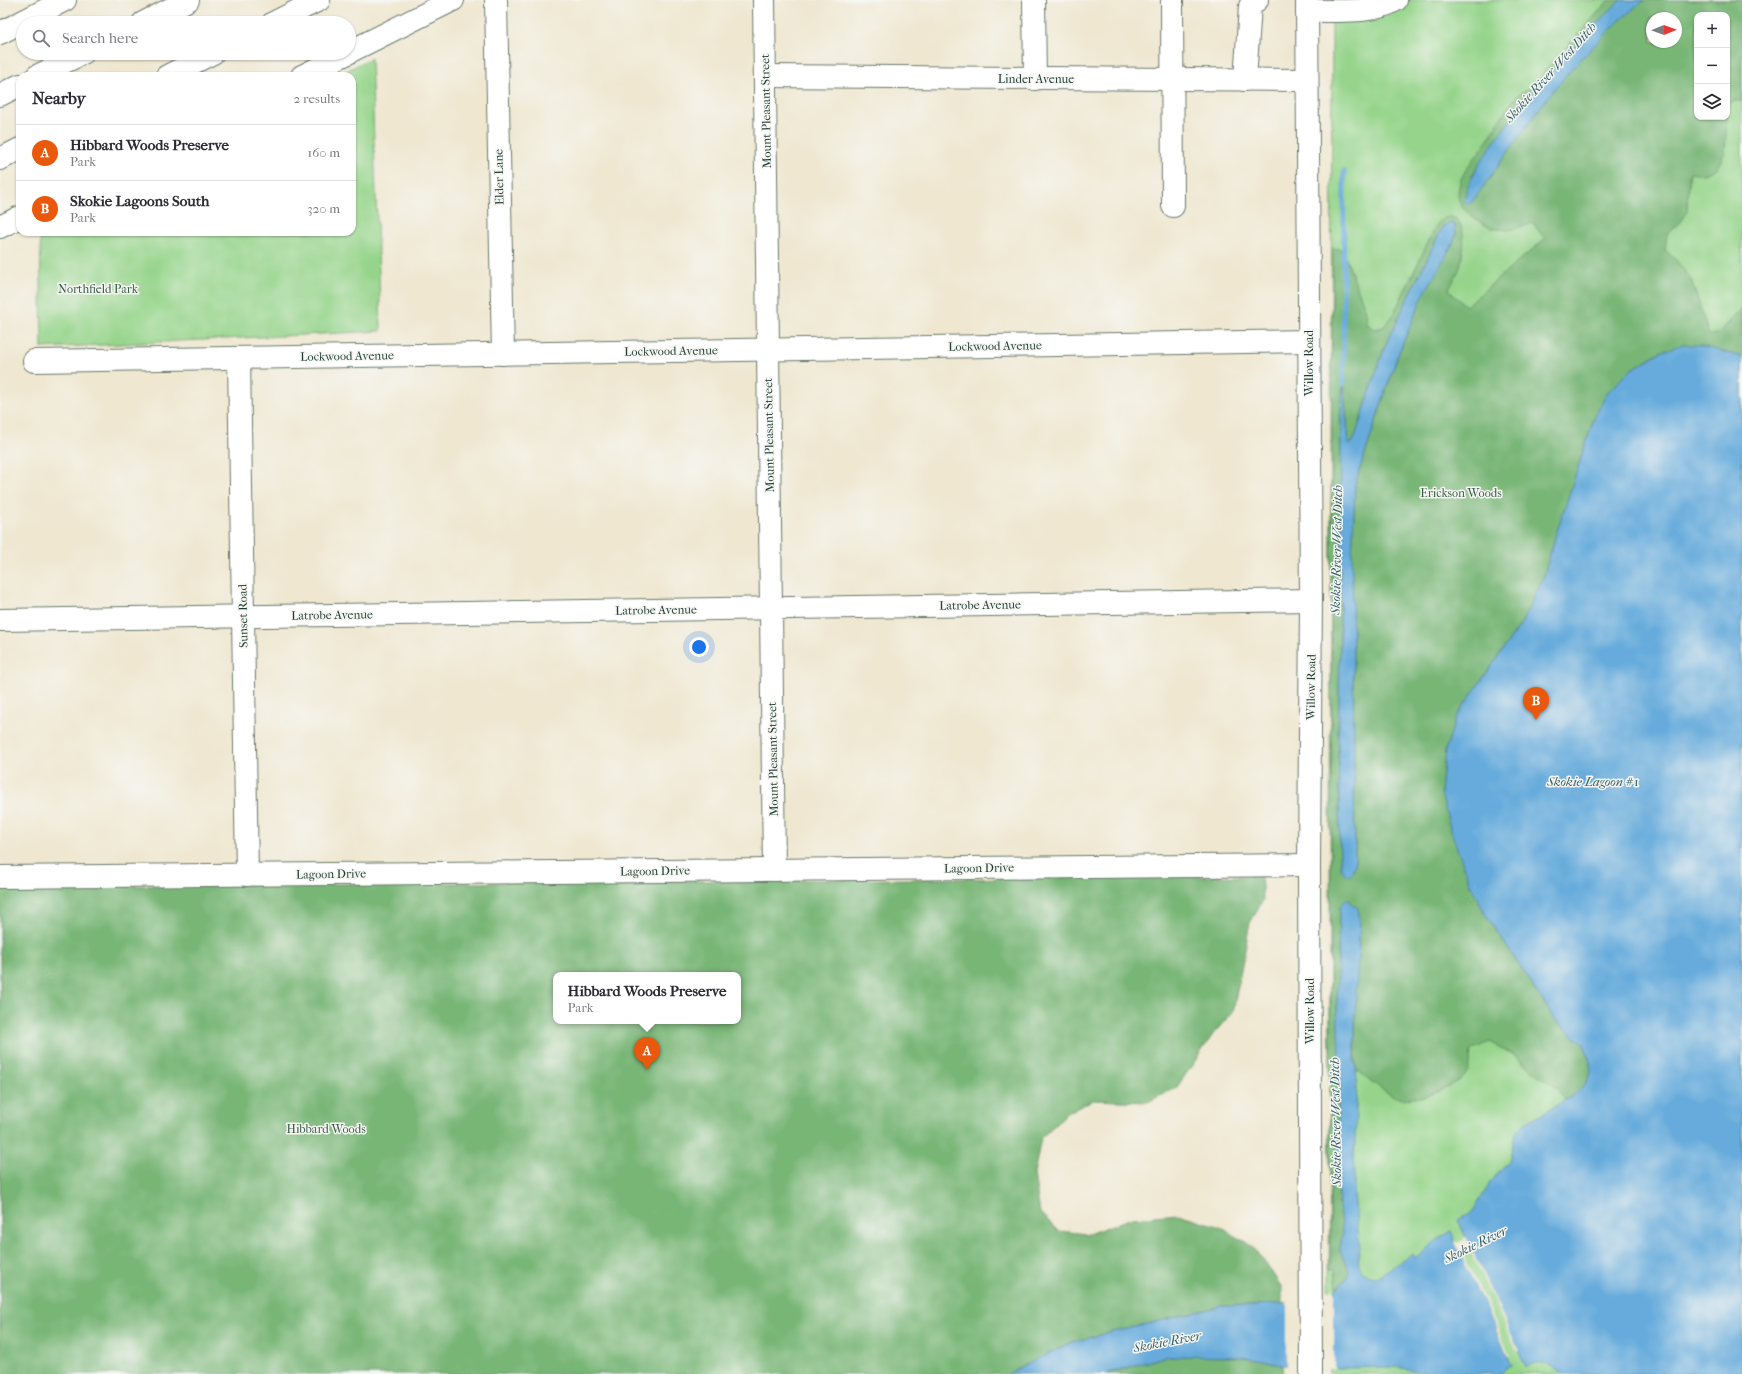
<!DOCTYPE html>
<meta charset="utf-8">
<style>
body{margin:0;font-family:"IM FELL French Canon",serif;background:#f7f7f7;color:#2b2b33}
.controls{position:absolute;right:12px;top:12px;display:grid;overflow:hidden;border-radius:8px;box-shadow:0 1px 3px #0004}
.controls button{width:36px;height:36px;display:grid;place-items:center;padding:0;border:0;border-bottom:1px solid #e1e1e2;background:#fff;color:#2b2b33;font:20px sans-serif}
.compass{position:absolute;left:1646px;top:12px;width:36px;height:36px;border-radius:50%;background:#fff;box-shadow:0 1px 3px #0004;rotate:89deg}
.you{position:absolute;left:699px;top:647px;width:14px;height:14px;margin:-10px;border:3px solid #fff;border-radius:50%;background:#1a73e8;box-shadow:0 0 0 6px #1a73e833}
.badge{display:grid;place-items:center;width:26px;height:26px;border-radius:50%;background:#ea580c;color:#fff;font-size:13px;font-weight:700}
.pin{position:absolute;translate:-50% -33px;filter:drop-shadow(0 1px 2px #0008)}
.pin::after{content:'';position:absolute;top:21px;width:14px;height:12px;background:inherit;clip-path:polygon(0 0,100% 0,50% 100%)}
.popup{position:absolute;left:553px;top:972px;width:188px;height:52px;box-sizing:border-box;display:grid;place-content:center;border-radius:8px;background:#fff;filter:drop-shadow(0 1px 3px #0005);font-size:13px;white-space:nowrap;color:#7c7c81}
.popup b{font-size:15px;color:#2b2b33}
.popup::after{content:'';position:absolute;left:50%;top:100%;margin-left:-8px;border:8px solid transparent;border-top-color:#fff}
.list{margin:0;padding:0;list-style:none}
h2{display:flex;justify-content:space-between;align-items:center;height:52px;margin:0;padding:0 16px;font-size:17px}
h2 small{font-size:13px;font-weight:400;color:#7c7c81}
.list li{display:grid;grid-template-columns:26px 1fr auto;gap:12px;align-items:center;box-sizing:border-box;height:56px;padding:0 16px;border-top:1px solid #e1e1e2}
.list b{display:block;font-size:15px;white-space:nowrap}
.list p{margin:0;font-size:13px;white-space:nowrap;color:#7c7c81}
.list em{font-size:13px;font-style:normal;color:#7c7c81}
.icon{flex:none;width:22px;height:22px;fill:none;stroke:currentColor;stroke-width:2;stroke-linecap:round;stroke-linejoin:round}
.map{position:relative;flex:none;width:1742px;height:1374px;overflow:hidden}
.search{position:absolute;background:#fff;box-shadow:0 1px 3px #0004;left:16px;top:16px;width:340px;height:44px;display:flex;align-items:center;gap:10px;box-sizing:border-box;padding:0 14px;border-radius:22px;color:#7c7c81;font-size:15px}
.panel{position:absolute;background:#fff;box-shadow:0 1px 3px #0004;left:16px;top:72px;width:340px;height:164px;border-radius:12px}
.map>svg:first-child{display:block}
</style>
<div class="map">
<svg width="1742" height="1374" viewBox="0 0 1742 1374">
<rect width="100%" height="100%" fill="#f6f6f2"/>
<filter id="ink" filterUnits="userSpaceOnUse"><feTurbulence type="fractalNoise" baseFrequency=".025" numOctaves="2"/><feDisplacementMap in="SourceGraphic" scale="8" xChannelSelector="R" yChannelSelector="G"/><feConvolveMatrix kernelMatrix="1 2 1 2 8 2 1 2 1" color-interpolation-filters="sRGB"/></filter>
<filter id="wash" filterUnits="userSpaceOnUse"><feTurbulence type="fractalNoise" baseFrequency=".012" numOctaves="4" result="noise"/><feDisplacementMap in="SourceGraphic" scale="16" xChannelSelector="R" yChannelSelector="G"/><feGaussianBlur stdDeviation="0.9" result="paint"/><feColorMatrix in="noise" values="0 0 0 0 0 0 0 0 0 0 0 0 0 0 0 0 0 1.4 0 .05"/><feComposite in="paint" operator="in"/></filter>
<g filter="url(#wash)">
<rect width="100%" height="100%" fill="#efe7d0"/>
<!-- green -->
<g fill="#95d48a" stroke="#5a885f" fill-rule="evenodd">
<path d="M1332,0H1742V1374H1329ZM1697,15H1727V117H1697ZM1652,18H1676V42H1652Z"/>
<polygon points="371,58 381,331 42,348 40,232 352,232 352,76 336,76"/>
</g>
<!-- forest -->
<g fill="#78b676" stroke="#4c7a55" fill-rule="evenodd">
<path d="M1609,0H1621L1552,72L1508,124L1472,175V202L1550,94L1576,64L1619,21L1644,0H1742V101L1735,100L1728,104L1727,115V15H1697V117H1727L1725,152L1717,168L1704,174L1690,172L1688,186L1687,211L1680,222L1667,234L1665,250L1674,258L1691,279L1709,335L1718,334L1742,308V357L1701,346L1660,352L1629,371L1607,393L1594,418L1556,534L1543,579L1521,624L1457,715L1445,751L1441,793L1469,882L1488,918L1556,1021L1584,1044L1590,1061L1591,1073L1586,1083L1574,1095L1565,1100L1557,1089L1511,1053L1489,1042L1471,1050C1470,1055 1471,1066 1468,1071C1459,1087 1417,1102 1399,1098C1388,1096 1366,1077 1356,1069L1355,1016L1360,920L1358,908L1352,904L1339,917L1337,1004L1339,1054L1337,1185L1342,1234L1340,1251L1349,1270L1348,1277L1337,1289L1335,1269H1330L1332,248L1338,249L1344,253L1365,308L1368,325L1375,329L1383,327L1392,317L1437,224C1443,219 1448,214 1456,219C1468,228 1463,257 1459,270C1456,277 1452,283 1448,290L1466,306L1545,239L1533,223C1515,230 1498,234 1480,222C1473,216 1462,210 1459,200C1457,194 1459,185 1461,179C1467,165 1479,154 1487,141C1497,126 1505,108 1518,95C1521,92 1526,90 1531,87ZM1652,18H1676V42H1652ZM1451,223L1455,225L1456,234L1452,245L1423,295L1397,358L1355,484L1352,560L1355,864L1351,875H1346L1341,868L1340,855L1338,739L1340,653L1341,411L1343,383L1349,444L1352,443L1355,437L1385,346L1443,226Z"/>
<path d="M1261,876L1263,900L1250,923L1233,1012L1214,1033L1177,1087L1148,1102L1093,1100L1067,1113L1041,1138L1034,1174L1040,1213L1059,1231L1088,1234L1132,1218L1178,1214L1218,1226L1248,1243L1266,1263L1282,1288V1304L1222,1306L1072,1342L1007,1374H0V887ZM556,975H738V1021H556Z"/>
<polygon points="1167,1356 1243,1357 1282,1365 1283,1374 1106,1374"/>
</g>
<!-- water -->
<g fill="#66abdc" stroke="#427488">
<path d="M1621,0H1644L1619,21L1576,64L1550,94L1472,202L1468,204L1464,202C1466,158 1585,32 1621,0Z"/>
<polygon points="1451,223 1455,225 1456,234 1452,245 1423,296 1397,357 1355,484 1352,560 1355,864 1351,875 1346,875 1341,868 1340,855 1338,739 1340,653 1341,411 1343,379 1349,444 1352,443 1355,437 1385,346 1443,226"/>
<path d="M1683,344L1701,346L1742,357V1374H1564C1548,1365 1544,1358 1526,1367L1471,1248L1461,1253L1512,1364L1506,1367L1500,1374H1429L1408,1369L1394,1367L1340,1368L1282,1365L1243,1357L1167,1356L1106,1374H1007L1072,1342L1222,1306L1282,1304L1319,1299L1339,1287L1344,1282L1348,1277L1349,1270L1340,1251L1342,1234L1337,1185L1339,1054L1337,1004L1339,917L1340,906L1346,900H1350L1352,904L1358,908L1360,920L1355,1016V1056L1357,1083L1354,1165V1195L1360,1248L1357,1262L1362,1271L1367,1275L1373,1277L1381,1276L1384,1272L1413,1254L1415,1258L1440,1238L1451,1232L1457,1245L1467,1240L1458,1220L1470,1214L1476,1207L1490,1182L1509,1162L1515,1134L1525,1123L1574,1095L1586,1083L1591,1073L1590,1061L1584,1044L1556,1021L1488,918L1469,882L1450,828L1441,793L1445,751L1457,715L1521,624L1543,579L1556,534L1594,418L1607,393L1629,371L1660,352Z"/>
</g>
<!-- pier -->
<g fill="#efe7d0">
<polygon points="1464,1237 1466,1237 1519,1351 1517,1351 1470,1250 1463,1254 1510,1355 1508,1355 1455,1242 1457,1241 1458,1243 1465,1239"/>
<polygon points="1334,1288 1334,1369 1287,1367 1287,1301 1318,1297"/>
</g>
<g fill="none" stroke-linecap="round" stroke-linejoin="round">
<!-- stream -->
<polyline stroke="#66abdc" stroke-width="5" points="1343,384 1344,171"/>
</g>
</g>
<g filter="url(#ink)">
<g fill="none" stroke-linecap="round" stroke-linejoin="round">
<defs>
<g id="minor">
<polyline points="496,0 503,354"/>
<polyline points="764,0 774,870"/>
<polyline points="1034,0 1035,79"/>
<polyline points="1172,0 1173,206"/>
<path d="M1307,11C1335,10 1371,15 1396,0"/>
<polyline points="0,33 65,0"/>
<polyline points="349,52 453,0"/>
<polyline points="302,76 348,53"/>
<polyline points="765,76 1307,80"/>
<polyline points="1245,80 1250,6 1257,0"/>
<polyline points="0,227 20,217"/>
<polyline points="239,358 247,875"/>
<polyline points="34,361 1309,341"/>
<polyline points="0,620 1311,600"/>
<polyline points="0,877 1309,865"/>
</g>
<polyline id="major" points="1307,0 1311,600 1309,865 1311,1374"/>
<g id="highway">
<polyline points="143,23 188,0"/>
<polyline points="273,23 319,0"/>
<polyline points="37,76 83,53"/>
<polyline points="167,76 213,53"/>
<polyline points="0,95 20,85"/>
<polyline points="0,159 20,149"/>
</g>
</defs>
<!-- minor casing -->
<use href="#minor" stroke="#68786b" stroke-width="24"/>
<!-- major casing -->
<use href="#major" stroke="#68786b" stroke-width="24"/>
<!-- highway casing -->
<use href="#highway" stroke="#68786b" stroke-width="24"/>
<!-- minor -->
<use href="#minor" stroke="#fff" stroke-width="22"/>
<!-- major -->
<use href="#major" stroke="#fff" stroke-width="22"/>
<!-- highway -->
<use href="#highway" stroke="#fff" stroke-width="22"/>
</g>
</g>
<g text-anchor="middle" stroke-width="3" stroke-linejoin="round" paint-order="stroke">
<!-- street labels -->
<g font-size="12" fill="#1f3d34" stroke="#f6f6f2">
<text x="1036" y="83">Linder Avenue</text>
<text transform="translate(766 111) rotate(-91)" y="4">Mount Pleasant Street</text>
<text transform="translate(499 177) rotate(-91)" y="4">Elder Lane</text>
<text transform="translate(995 346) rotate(-1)" y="4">Lockwood Avenue</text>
<text transform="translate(671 351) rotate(-1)" y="4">Lockwood Avenue</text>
<text transform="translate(347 356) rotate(-1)" y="4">Lockwood Avenue</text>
<text transform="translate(1309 363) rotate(-90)" y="4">Willow Road</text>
<text transform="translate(769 435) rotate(-91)" y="4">Mount Pleasant Street</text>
<text transform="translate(980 605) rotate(-1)" y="4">Latrobe Avenue</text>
<text transform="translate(656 610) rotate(-1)" y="4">Latrobe Avenue</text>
<text transform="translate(332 615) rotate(-1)" y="4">Latrobe Avenue</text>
<text transform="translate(243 616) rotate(-91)" y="4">Sunset Road</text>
<text transform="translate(1311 687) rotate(-89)" y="4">Willow Road</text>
<text transform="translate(773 759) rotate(-91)" y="4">Mount Pleasant Street</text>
<text transform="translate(979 868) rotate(-1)" y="4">Lagoon Drive</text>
<text transform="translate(655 871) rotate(-1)" y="4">Lagoon Drive</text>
<text transform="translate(331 874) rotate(-1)" y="4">Lagoon Drive</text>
<text transform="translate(1310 1011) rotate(-90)" y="4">Willow Road</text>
</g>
<!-- park labels -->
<g font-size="12" fill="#375b45" stroke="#f6f6f2">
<text x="98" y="293">Northfield Park</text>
<text x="1461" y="497">Erickson Woods</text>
<text x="326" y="1133">Hibbard Woods</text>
</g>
<!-- water labels -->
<g font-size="13" font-style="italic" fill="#345e66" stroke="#f6f6f2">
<text transform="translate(1550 72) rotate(-48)" y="5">Skokie River West Ditch</text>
<text transform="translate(1336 550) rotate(-89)" y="5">Skokie River West Ditch</text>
<text x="1593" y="786">Skokie Lagoon #1</text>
<text transform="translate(1335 1122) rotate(-91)" y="5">Skokie River West Ditch</text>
<text transform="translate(1475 1244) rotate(-26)" y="5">Skokie River</text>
<text transform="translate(1167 1341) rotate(-11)" y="5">Skokie River</text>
</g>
</g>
</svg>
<div class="controls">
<button>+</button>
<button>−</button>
<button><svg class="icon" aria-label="layers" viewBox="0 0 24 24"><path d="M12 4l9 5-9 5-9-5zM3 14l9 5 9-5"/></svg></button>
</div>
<svg class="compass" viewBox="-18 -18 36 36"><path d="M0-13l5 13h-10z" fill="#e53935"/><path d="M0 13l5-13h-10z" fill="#7c7c81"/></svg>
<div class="you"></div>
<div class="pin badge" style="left:647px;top:1070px">A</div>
<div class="popup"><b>Hibbard Woods Preserve</b>Park</div>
<div class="pin badge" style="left:1536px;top:720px">B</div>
<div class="search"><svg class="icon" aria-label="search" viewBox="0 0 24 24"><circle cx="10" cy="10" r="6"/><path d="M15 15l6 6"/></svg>Search here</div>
<section class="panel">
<h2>Nearby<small>2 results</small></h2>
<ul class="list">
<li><span class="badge">A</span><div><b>Hibbard Woods Preserve</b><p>Park</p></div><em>160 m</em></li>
<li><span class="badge">B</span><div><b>Skokie Lagoons South</b><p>Park</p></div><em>320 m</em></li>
</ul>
</section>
</div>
